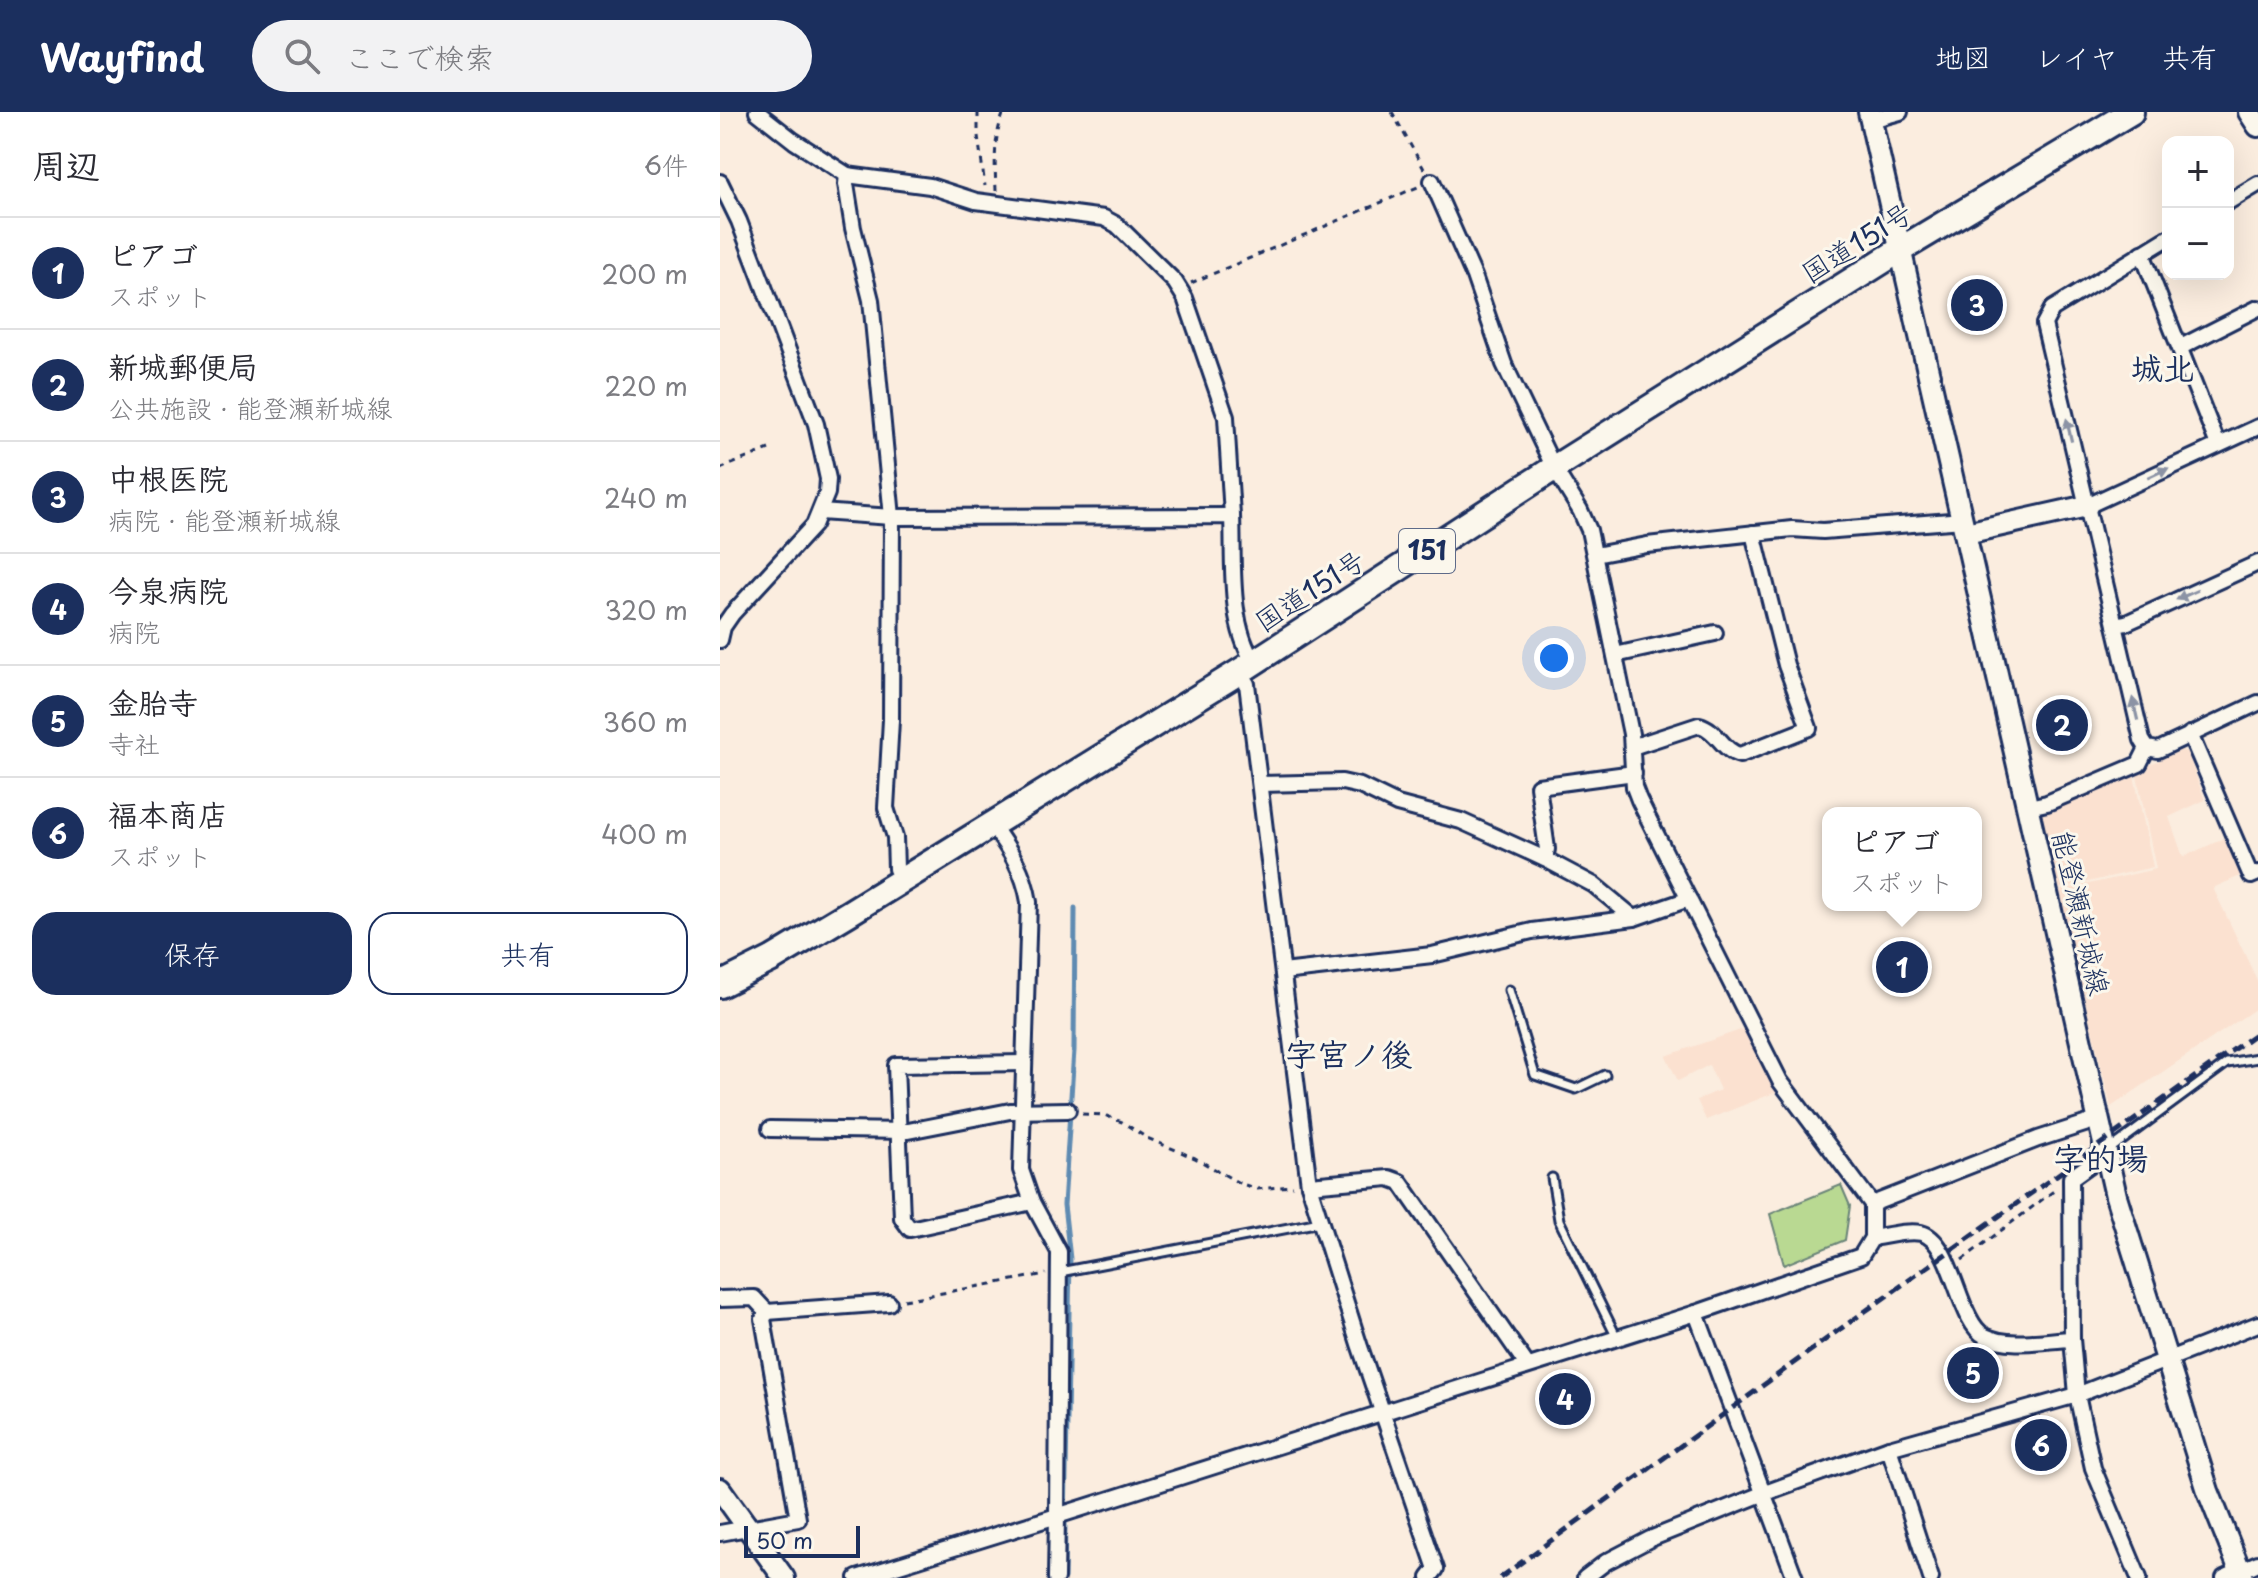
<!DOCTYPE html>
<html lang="ja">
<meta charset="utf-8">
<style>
body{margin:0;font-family:"Playpen Sans","Klee One",sans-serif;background:#f2f2f3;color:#2b2b33}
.controls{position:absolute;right:24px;top:24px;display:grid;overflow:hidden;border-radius:16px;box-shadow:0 8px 32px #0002}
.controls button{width:72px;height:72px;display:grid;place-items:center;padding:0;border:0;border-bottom:2px solid #e1e1e2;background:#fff;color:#2b2b33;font:40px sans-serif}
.scale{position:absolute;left:24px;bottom:20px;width:116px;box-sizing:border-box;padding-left:8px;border:4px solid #1b2f5e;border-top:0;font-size:22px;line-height:28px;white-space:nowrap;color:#1b2f5e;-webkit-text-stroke:6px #fbf7ec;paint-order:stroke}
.you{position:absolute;left:834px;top:546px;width:28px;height:28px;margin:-20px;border:6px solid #fff;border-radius:50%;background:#1a73e8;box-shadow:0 0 0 12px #1a73e833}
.badge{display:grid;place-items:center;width:52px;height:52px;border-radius:50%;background:#1b2f5e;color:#fff;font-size:26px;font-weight:700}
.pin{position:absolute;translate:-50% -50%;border:4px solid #fff;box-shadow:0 2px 8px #0006}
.popup{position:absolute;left:1102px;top:695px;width:160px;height:104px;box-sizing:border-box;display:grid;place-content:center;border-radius:16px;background:#fff;filter:drop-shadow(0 2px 6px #0005);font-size:26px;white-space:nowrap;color:#7c7c81}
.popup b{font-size:30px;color:#2b2b33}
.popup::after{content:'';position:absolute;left:50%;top:100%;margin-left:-16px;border:16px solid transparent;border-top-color:#fff}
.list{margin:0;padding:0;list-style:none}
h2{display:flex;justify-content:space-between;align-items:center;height:104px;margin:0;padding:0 32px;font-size:34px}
h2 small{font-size:26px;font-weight:400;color:#7c7c81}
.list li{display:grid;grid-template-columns:52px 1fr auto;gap:24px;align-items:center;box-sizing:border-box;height:112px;padding:0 32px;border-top:2px solid #e1e1e2}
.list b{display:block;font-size:30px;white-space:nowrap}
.list p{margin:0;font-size:26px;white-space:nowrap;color:#7c7c81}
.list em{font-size:26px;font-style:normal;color:#7c7c81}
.actions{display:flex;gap:16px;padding:24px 32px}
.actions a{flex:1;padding:18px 0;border:2px solid #1b2f5e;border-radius:24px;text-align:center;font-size:28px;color:#1b2f5e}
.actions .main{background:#1b2f5e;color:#fff}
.icon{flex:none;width:44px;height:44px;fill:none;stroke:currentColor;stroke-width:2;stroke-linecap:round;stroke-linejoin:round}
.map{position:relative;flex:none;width:1538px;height:1466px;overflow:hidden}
header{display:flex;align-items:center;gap:48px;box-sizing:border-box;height:112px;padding:0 40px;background:#1b2f5e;color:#fff}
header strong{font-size:38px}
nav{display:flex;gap:44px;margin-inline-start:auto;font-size:28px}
.search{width:560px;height:72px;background:#f2f2f3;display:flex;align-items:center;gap:20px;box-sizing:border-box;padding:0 28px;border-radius:44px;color:#7c7c81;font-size:30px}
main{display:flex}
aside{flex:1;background:#fff}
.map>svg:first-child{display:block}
</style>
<header>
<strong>Wayfind</strong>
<div class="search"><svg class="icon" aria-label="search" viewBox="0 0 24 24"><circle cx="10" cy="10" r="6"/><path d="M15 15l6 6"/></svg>ここで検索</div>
<nav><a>地図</a><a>レイヤ</a><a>共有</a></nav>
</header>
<main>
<aside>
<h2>周辺<small>6件</small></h2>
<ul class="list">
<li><span class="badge">1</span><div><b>ピアゴ</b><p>スポット</p></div><em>200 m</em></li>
<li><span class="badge">2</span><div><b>新城郵便局</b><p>公共施設 · 能登瀬新城線</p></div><em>220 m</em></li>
<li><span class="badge">3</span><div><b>中根医院</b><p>病院 · 能登瀬新城線</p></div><em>240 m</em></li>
<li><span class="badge">4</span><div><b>今泉病院</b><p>病院</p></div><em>320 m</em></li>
<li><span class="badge">5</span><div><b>金胎寺</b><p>寺社</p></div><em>360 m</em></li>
<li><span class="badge">6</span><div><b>福本商店</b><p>スポット</p></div><em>400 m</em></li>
</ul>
<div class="actions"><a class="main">保存</a><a>共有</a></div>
</aside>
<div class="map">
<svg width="1538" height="1466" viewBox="0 0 1538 1466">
<rect width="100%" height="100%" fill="#fbeddf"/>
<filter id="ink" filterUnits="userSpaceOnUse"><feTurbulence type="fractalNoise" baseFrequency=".0125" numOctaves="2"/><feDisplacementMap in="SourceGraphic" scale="16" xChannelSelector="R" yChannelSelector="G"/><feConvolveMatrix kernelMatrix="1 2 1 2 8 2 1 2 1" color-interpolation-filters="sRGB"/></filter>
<g filter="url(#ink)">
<!-- built -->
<g fill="#fbe1d0">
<polygon points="1461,638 1467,640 1485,688 1449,705 1463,745 1505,726 1520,764 1495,775 1494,778 1538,870 1538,895 1391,995 1338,779 1436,757 1416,659"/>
<polygon points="1413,659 1433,755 1337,777 1320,699"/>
<polygon points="1026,916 1059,979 986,1008 977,988 1000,978 989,953 958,969 946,944"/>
</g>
<!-- green -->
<polygon fill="#b9d992" stroke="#6a8478" stroke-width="2" points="1121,1073 1130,1094 1125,1128 1064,1153 1050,1102"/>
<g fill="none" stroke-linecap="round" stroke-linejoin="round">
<!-- stream -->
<polyline stroke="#5e8bb2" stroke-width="5" points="344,1466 350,1147 344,1093 354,938 355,796"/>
<defs>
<g id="lane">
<polyline points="789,878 815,963 856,977 885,963"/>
<polyline points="1389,1038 1507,951 1538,946"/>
<polyline points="832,1066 839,1108 897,1226"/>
<polyline points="340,1160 600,1110"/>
</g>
<g id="street">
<polyline points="37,0 74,29 127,63 210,74 256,89 384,106 397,113 455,170 465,186 506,305 512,404"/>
<polyline points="1151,8 1180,0"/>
<polyline points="127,63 126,72 133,116 151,188 172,405 171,608 166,696 175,725 176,757 183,768"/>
<polyline points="712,69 754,164 784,252 834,356 860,398 869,418 911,622 914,675 919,688 1060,969 1152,1092 1152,1126 1141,1144 976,1201 1075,1466"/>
<polyline points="0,70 19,109 96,312 108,367 107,381 94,413 12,502 3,515 0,528"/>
<polyline points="1508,90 1538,72"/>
<polyline points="1448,126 1332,197 1324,212 1395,513 1406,511 1538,451"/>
<polyline points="1422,141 1498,333"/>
<polyline points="1461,235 1538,196"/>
<polyline points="1367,394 1538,315"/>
<path d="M100,400L172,405L512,404C514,451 508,509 534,551"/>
<polyline points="875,443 927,433 1072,417 1103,419 1243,408"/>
<polyline points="1395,513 1422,628 1427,636 1438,638 1538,591"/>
<polyline points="895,543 995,521"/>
<polyline points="519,560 527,572 589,1073 639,1232 716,1457 709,1466"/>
<polyline points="1470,622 1531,764 1538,761"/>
<path d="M912,635L979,613C998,618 1002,639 1020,643L1089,616L1066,553L1033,421"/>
<polyline points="540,672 622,670 640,674 677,692 741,709 825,747 874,773 914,806 969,787"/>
<polyline points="1309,695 1327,691 1419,652 1427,636"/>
<path d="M272,713C290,738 304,759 309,790L301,1058L312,1090L339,1140L337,1404L976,1201"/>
<polyline points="825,747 827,737 818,674 914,661"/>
<polyline points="563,860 712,843 812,819 914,806"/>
<polyline points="304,951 176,953 182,1106 190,1117 312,1090"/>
<polyline points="50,1017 188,1019 290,999 348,998"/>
<polyline points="1386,1041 1351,1066 1352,1227 1357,1283 1373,1356 1419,1466"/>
<polyline points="589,1073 669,1066 680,1070 807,1253"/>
<polyline points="1152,1092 1318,1027 1377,1008"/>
<path d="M1152,1126C1166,1124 1187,1118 1201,1121C1233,1128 1238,1211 1265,1224C1290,1236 1325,1228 1352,1227"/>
<polyline points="0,1187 34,1186 47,1200 169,1191"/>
<polyline points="1169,1336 1211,1466"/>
<polyline points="0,1421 78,1407 43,1207 47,1200"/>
<polyline points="137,1466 337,1404 336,1466"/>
<polyline points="865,1466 886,1450 930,1427 1042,1382 1169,1336 1357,1283 1538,1212"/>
<polyline points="1504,1466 1538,1451"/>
</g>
<g id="secondary">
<polyline points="1149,0 1396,1084 1488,1379 1523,1466"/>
<polyline points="1529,0 1538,14"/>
<polyline points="1246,421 1367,394"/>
<polyline points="0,1377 64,1466"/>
</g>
<polyline id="highway" points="0,873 52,847 129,801 519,560 834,356 1180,138 1411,0"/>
</defs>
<!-- lane casing -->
<use href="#lane" stroke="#1b2f5e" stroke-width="13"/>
<!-- street casing -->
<use href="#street" stroke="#1b2f5e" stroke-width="20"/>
<!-- secondary casing -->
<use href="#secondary" stroke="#1b2f5e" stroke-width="26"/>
<!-- highway casing -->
<use href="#highway" stroke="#1b2f5e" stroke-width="30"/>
<!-- path -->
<g stroke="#1b2f5e" stroke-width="3" stroke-dasharray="6 6" stroke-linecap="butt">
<polyline points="258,0 258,24 265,74"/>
<polyline points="672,0 704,57"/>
<path d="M276,79C275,51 273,27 284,0"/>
<polyline points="471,171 700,74"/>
<polyline points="0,357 49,337"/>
<polyline points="362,1002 384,1003 402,1010 427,1026 475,1046 519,1071 537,1077 573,1074"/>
<polyline points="1242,1148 1335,1078"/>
<polyline points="184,1188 326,1162"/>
</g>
<!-- lane -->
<use href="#lane" stroke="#fbf7ec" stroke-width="7"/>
<!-- street -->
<use href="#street" stroke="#fbf7ec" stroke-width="14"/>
<!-- secondary -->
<use href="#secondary" stroke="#fbf7ec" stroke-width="20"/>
<!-- highway -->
<use href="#highway" stroke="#fbf7ec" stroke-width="24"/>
<!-- rail -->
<polyline stroke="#1b2f5e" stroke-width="5" stroke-dasharray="12 6" stroke-linecap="butt" points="780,1466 1116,1220 1538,920"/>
</g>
<!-- one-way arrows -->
<defs><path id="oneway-solid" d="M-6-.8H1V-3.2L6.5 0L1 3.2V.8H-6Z" transform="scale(2)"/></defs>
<g fill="#8b93a5">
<use href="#oneway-solid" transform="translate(1349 318) rotate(-103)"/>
<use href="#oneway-solid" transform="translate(1438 361) rotate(-25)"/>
<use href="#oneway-solid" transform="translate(1467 483) rotate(156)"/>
<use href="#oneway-solid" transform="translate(1415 597) rotate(-103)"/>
</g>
</g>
<g text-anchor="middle" stroke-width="6" stroke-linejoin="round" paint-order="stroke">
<!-- shield labels -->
<rect fill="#fbf7ec" stroke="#5e6b89" stroke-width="2" x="679" y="417" width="56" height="44" rx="6"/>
<g font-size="26" font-weight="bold" fill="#1b2f5e">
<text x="707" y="448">151</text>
</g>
<!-- street labels -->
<g font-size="28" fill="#1b2f5e" stroke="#fbf7ec">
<text transform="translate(1137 131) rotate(-32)" y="10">国道151号</text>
<text transform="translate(590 479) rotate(-33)" y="10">国道151号</text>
<text transform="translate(1361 801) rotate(77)" y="10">能登瀬新城線</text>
</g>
<!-- quarter labels -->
<g font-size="32" font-weight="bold" fill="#1b2f5e" stroke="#fbf7ec">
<text x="1443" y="268">城北</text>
<text x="629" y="954">字宮ノ後</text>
<text x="1381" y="1058">字的場</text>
</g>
</g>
</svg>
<div class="controls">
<button>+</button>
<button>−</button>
</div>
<div class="scale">50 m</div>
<div class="you"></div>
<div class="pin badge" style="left:1182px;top:855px">1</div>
<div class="popup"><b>ピアゴ</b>スポット</div>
<div class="pin badge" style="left:1342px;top:613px">2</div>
<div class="pin badge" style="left:1257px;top:193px">3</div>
<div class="pin badge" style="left:845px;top:1287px">4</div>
<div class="pin badge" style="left:1253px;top:1261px">5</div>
<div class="pin badge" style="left:1321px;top:1333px">6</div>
</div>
</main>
